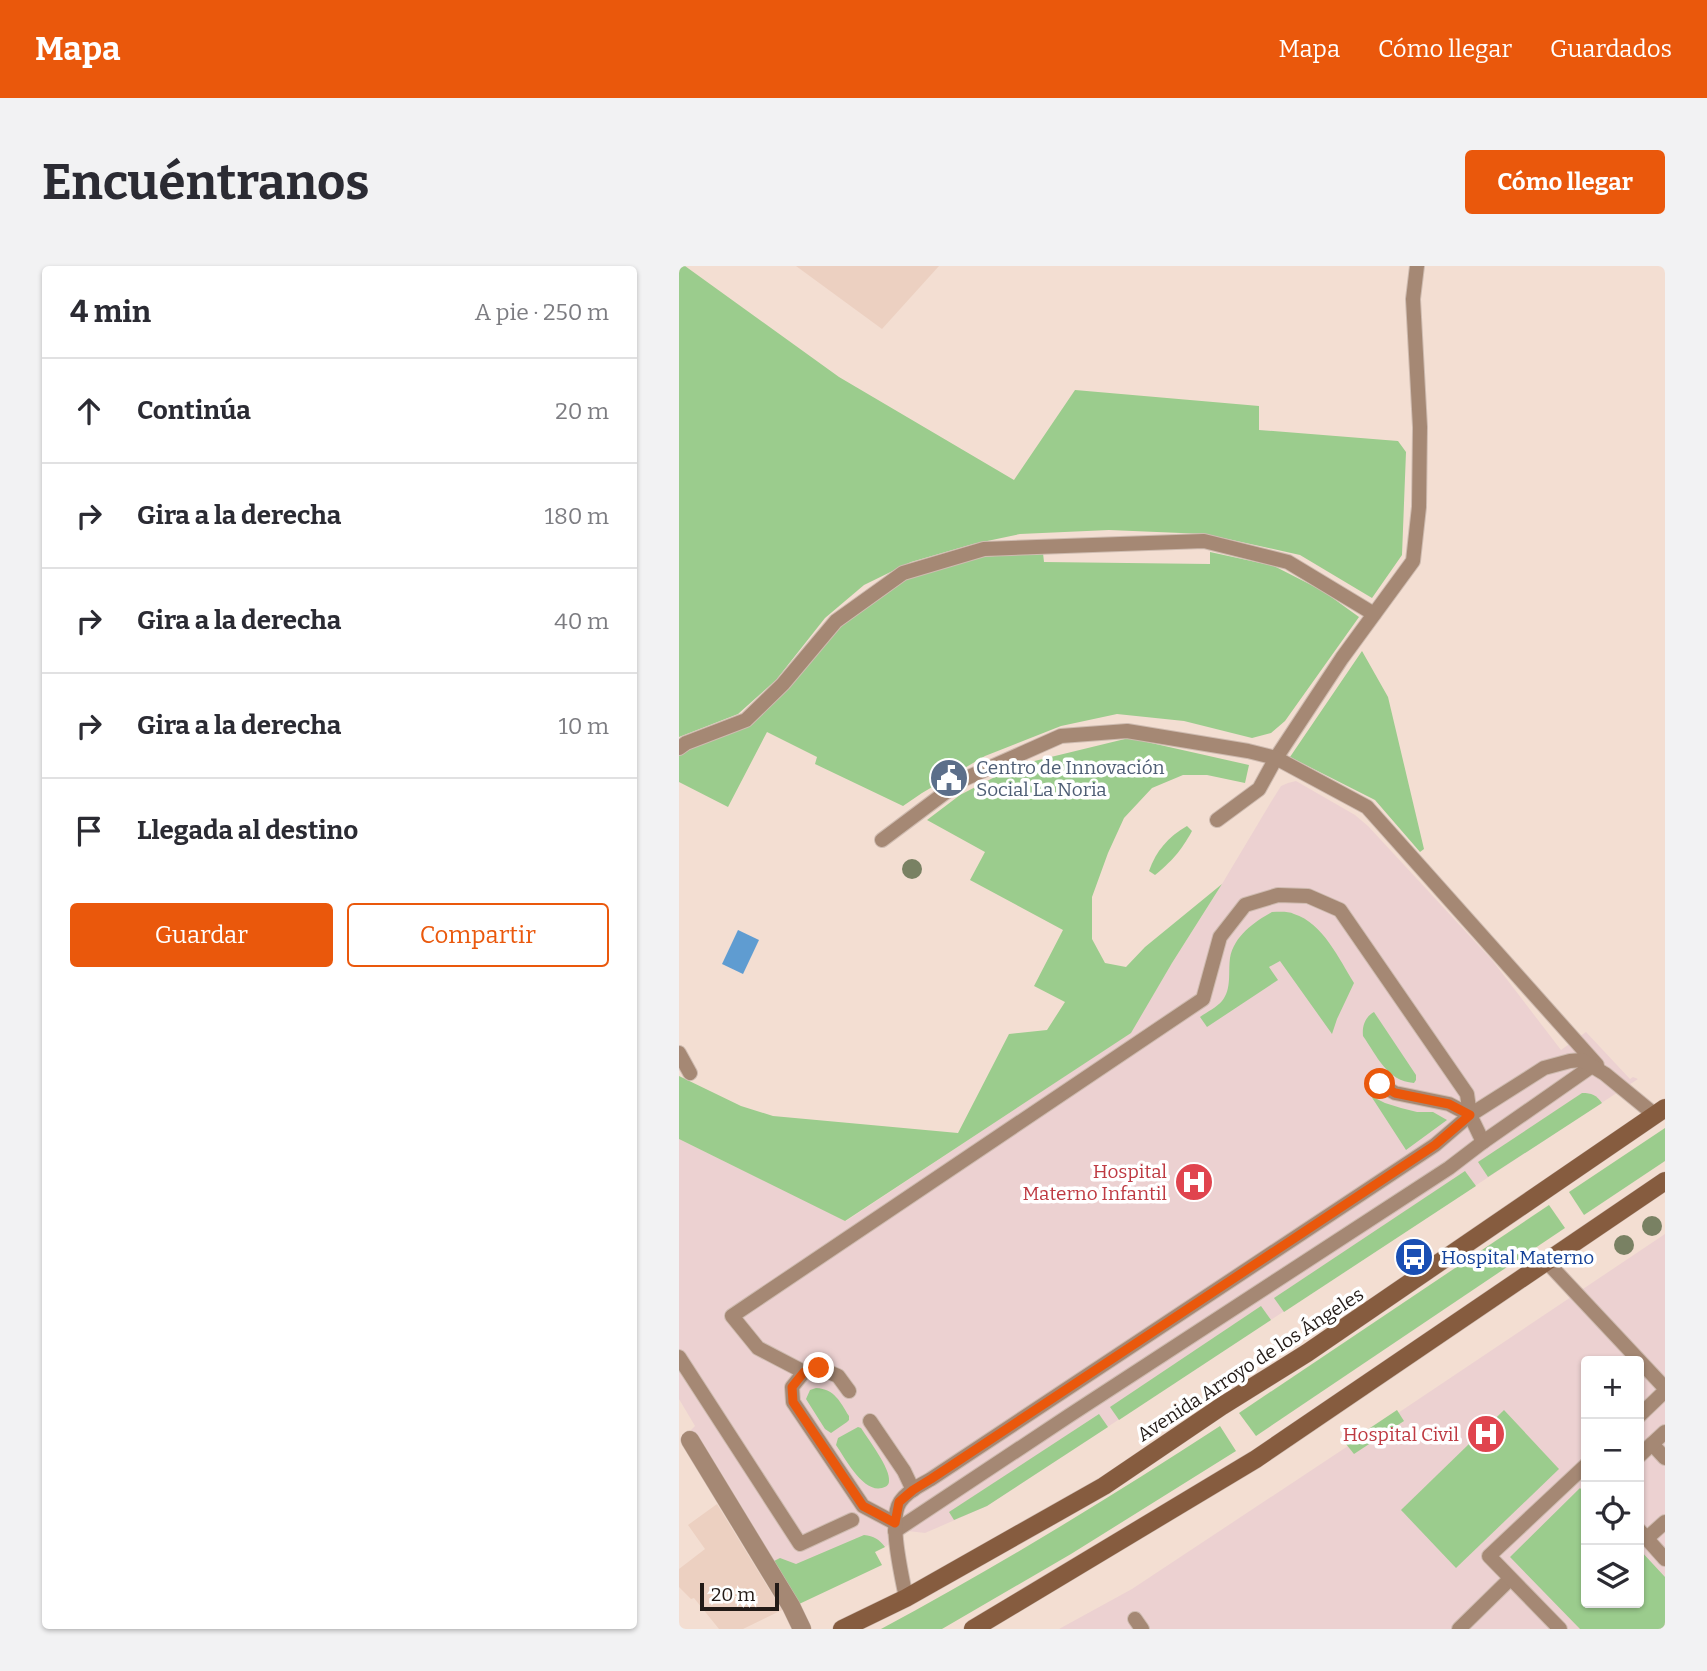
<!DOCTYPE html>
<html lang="es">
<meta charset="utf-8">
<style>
body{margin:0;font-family:Bitter,serif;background:#f2f2f3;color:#2b2b33}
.controls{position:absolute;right:21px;bottom:21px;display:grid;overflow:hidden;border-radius:7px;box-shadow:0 2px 5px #0004}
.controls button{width:63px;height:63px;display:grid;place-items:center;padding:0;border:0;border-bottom:2px solid #e1e1e2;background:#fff;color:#2b2b33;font:35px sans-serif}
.scale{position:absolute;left:21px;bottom:18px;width:79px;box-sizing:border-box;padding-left:7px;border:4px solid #231b17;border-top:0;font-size:19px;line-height:24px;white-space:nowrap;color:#231b17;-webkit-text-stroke:5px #fff;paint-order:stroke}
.stop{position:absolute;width:21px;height:21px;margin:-16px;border:5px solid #ea580c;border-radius:50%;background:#fff}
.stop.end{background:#ea580c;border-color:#fff;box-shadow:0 2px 7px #0008}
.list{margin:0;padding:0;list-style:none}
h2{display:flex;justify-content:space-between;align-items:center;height:91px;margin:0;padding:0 28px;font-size:30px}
h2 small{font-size:23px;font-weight:400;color:#7c7c81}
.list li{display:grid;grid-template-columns:46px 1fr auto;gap:21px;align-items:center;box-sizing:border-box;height:105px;padding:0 28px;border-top:2px solid #e1e1e2}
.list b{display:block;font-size:26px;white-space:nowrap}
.list em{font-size:23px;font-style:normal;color:#7c7c81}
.actions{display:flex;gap:14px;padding:21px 28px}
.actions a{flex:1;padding:16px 0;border:2px solid #ea580c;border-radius:7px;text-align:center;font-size:24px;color:#ea580c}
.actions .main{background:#ea580c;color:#fff}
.icon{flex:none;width:38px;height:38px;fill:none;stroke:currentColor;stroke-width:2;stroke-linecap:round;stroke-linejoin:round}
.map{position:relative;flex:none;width:986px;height:1363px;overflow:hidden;border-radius:7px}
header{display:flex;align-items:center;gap:42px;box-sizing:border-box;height:98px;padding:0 35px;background:#ea580c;color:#fff}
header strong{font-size:33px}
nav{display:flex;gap:38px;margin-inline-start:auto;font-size:24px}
.intro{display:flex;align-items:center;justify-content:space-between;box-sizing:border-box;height:168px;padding:0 42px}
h1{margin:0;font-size:49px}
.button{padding:18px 32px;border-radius:7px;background:#ea580c;color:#fff;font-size:24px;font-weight:700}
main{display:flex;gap:42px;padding:0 42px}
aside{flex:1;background:#fff;border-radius:7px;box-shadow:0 2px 5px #0004}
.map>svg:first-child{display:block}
</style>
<header>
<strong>Mapa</strong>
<nav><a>Mapa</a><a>Cómo llegar</a><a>Guardados</a></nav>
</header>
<div class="intro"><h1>Encuéntranos</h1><a class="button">Cómo llegar</a></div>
<main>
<aside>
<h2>4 min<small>A pie · 250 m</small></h2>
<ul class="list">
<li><svg class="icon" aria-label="ahead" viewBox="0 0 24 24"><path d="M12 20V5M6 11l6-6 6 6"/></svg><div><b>Continúa</b></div><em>20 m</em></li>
<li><svg class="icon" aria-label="right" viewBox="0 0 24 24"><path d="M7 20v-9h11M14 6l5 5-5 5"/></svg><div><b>Gira a la derecha</b></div><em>180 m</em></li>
<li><svg class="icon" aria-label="right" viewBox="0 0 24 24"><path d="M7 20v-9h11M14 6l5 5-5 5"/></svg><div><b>Gira a la derecha</b></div><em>40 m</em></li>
<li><svg class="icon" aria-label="right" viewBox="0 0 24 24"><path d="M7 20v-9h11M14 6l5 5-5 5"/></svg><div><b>Gira a la derecha</b></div><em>10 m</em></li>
<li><svg class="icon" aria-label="arrive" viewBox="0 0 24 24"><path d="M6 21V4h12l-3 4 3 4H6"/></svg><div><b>Llegada al destino</b></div></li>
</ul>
<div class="actions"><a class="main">Guardar</a><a>Compartir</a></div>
</aside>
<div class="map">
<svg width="986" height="1363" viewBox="0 0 986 1363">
<rect width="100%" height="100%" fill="#f3ded2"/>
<!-- built -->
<g fill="#ecd0c1">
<polygon points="117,0 260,0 203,63"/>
<polygon points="38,1238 103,1344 64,1363 40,1363 15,1332 12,1333 0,1321 0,1303 26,1283 9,1259"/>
</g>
<!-- medical -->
<g fill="#ecd1d1" fill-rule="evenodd">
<polygon points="617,515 676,549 689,560 813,694 882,784 907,766 951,813 954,811 959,813 308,1240 246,1267 229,1265 206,1281 108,1320 12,1164 16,1160 0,1133 0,873 167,955 451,767 493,697 543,618 592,536 602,520 609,517"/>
<path d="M986,968V1363H380L453,1323L669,1180L675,1187L724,1156L719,1147ZM907,1095H960V1337H907Z"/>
</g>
<!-- green -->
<g fill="#9bcc8d">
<polygon points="0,0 6,0 160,111 335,214 396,124 580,140 580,164 719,175 727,186 723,289 693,332 621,289 526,268 430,264 341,268 294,278 232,296 185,319 146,352 97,414 59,448 0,471"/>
<polygon points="531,286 595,300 644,325 680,351 606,455 592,467 573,472 505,455 438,448 382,460 306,490 243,527 224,540 136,498 138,491 88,466 49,541 0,516 0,490 12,482 71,460 107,423 158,359 224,315 268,299 301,291 364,287 365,296 531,298"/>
<polygon points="683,385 709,431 745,583 741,586 696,534 611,491"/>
<polygon points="450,472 570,499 566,517 528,509 504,509 473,522 445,552 429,587 413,631 413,673 426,697 447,701 466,681 543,618 493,697 452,767 166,955 0,873 0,810 62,840 94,850 279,867 330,768 368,764 386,736 355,720 384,664 291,614 306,586 248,554 281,529 339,499"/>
<path d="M508,560L513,565C502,585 493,595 476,609L470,605C477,585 489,571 508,560Z"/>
<path d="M593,646C600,646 609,645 615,648C644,657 660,693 675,717L658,753L653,768L601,695L590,701L599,714L528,761L521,751C528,746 538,741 543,735C553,723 549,706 551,692C555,670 575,656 593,646Z"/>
<path d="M695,746L737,809V814L735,817C708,815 698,790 684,770C683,760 686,751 695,746Z"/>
<path d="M903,827C913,827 917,829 923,837L809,911L799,896Z"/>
<polygon points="692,830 706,837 722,842 738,846 754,846 768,854 727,884"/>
<polygon points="986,862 986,895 905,949 890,926"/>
<polygon points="786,905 797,920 605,1046 595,1032"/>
<polygon points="870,939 886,962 577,1170 560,1147"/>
<polygon points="582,1040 592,1054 440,1154 431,1141"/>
<path d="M137,1122C156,1123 161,1136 170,1150V1154L168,1156L152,1167L146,1163L127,1133L131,1124Z"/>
<polygon points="718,1144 725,1155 675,1188 667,1178"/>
<polygon points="825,1144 880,1203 777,1302 722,1244"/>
<polygon points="420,1148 429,1161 308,1240 275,1254 270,1246"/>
<path d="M541,1160L557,1185L392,1288L263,1363H202C318,1301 430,1232 541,1160Z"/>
<path d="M179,1161L182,1162C189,1173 212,1203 210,1215C210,1219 207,1221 203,1222C184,1227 166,1192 157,1179L159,1172Z"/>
<polygon points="901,1222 907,1229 907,1337 960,1337 960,1283 986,1311 986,1363 901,1363 831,1291"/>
<path d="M185,1269C195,1270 200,1273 206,1281L196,1286L203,1299L118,1339L93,1296L101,1292L117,1298Z"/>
</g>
<!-- water -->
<polygon fill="#5f9cd1" points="59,664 80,674 64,708 43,698"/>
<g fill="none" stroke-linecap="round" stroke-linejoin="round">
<defs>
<g id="lane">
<polyline points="0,482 7,477 67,454 104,418 157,355 224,307 305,283 525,275 609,296 695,348"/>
<polyline points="538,554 580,523 597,492 663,392 734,295 740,241 741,161 734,33 738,0"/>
<polyline points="203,574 283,514 382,470 448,465 569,485 597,492 688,541 918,799"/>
<polyline points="0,787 11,807"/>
<polyline points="701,818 716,827 770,838 791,849"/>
<polyline points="867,995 986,1122"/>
<polyline points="0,1091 121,1278 173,1254"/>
<polyline points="125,1106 79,1082 53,1050 524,733 541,671 566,639 599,629 629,630 661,644 788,828 791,849 804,876"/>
<polyline points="170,1125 159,1110 140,1102 125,1106 113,1121 114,1136 184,1240 216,1257"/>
<polyline points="960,1150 986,1125"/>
<polyline points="191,1155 225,1205 234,1224"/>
<polyline points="973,1178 986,1192"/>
<polyline points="960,1190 986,1166"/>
<polyline points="960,1264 986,1293"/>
<polyline points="216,1265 391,1149 770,902 804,876 913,800"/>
<polyline points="967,1273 986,1256"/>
<path d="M227,1332C223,1310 209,1254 221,1236C228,1225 242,1219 252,1213L756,879L791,849L865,802L891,795L903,794L926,808L976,849"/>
<polyline points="456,1353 463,1363"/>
<polyline points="780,1363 831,1313"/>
<polyline points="881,1363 810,1290 907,1199"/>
</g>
<polyline id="street" points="11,1174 112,1340 123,1363"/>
<g id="secondary">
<polyline points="163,1363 227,1332 425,1220 543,1140 628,1087 986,842"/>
<polyline points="294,1363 577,1193 986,915"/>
</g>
</defs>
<!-- lane casing -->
<use href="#lane" stroke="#cebbb0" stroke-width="16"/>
<!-- street casing -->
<use href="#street" stroke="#cebbb0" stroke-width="19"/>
<!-- secondary casing -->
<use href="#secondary" stroke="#cebbb0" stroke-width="19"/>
<!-- lane -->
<use href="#lane" stroke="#a58874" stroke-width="14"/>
<!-- street -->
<use href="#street" stroke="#a58874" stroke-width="18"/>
<!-- secondary -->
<use href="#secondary" stroke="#865c3f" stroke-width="18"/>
</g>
<!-- trees -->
<g fill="#798163">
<circle cx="233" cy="603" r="10"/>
<circle cx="973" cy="960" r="10"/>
<circle cx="945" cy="979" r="10"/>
</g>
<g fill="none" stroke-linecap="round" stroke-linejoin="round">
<!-- route -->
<polyline stroke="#ea580c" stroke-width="9" points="140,1102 125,1106 113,1121 114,1136 184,1240 216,1257 220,1236 234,1224 252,1213 756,879 791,849 770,838 716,827 701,818"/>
</g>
<!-- icons -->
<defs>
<symbol id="civic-disc" viewBox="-11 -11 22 22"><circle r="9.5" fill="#5c6f8a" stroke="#fff"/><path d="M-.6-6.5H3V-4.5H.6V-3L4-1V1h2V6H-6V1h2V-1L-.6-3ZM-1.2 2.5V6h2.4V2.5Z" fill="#fff"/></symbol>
<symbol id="hospital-disc" viewBox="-11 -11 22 22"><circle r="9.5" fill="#e0444e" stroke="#fff"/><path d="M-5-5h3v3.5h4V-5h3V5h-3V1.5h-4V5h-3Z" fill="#fff"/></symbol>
<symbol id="bus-disc" viewBox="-11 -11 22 22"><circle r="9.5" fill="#1a4fb4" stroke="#fff"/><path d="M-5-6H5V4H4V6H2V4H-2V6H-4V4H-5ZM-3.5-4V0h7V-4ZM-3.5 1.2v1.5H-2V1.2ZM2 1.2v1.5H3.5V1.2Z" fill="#fff"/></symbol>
</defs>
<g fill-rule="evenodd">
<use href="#civic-disc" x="248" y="490" width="44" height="44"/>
<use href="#hospital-disc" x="493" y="894" width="44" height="44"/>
<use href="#bus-disc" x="713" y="969" width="44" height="44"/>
<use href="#hospital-disc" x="785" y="1146" width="44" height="44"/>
</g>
<g text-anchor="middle" stroke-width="7" stroke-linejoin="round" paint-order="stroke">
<!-- service labels -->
<g font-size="19" fill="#4e5e75" stroke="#fff" text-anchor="start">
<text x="297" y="508">Centro de Innovación<tspan x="297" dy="22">Social La Noria</tspan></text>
</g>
<!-- health labels -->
<g font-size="19" fill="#be3a42" stroke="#fff" text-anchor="end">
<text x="488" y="912">Hospital<tspan x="488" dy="22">Materno Infantil</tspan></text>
<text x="780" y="1175">Hospital Civil</text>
</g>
<!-- transit labels -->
<g font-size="19" fill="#164399" stroke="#fff" text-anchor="start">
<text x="762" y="998">Hospital Materno</text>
</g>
<!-- street labels -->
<g font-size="19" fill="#231b17" stroke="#fff">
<text transform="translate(571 1098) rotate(-33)" y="7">Avenida Arroyo de los Ángeles</text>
</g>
</g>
</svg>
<div class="controls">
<button>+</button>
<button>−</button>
<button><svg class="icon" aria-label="locate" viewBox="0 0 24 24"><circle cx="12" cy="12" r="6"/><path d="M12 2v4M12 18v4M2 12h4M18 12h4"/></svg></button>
<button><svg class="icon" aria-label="layers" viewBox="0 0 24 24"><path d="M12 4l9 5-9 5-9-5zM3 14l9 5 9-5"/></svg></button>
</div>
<div class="scale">20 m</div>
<div class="stop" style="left:701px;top:818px"></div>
<div class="stop end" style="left:140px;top:1102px"></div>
</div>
</main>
